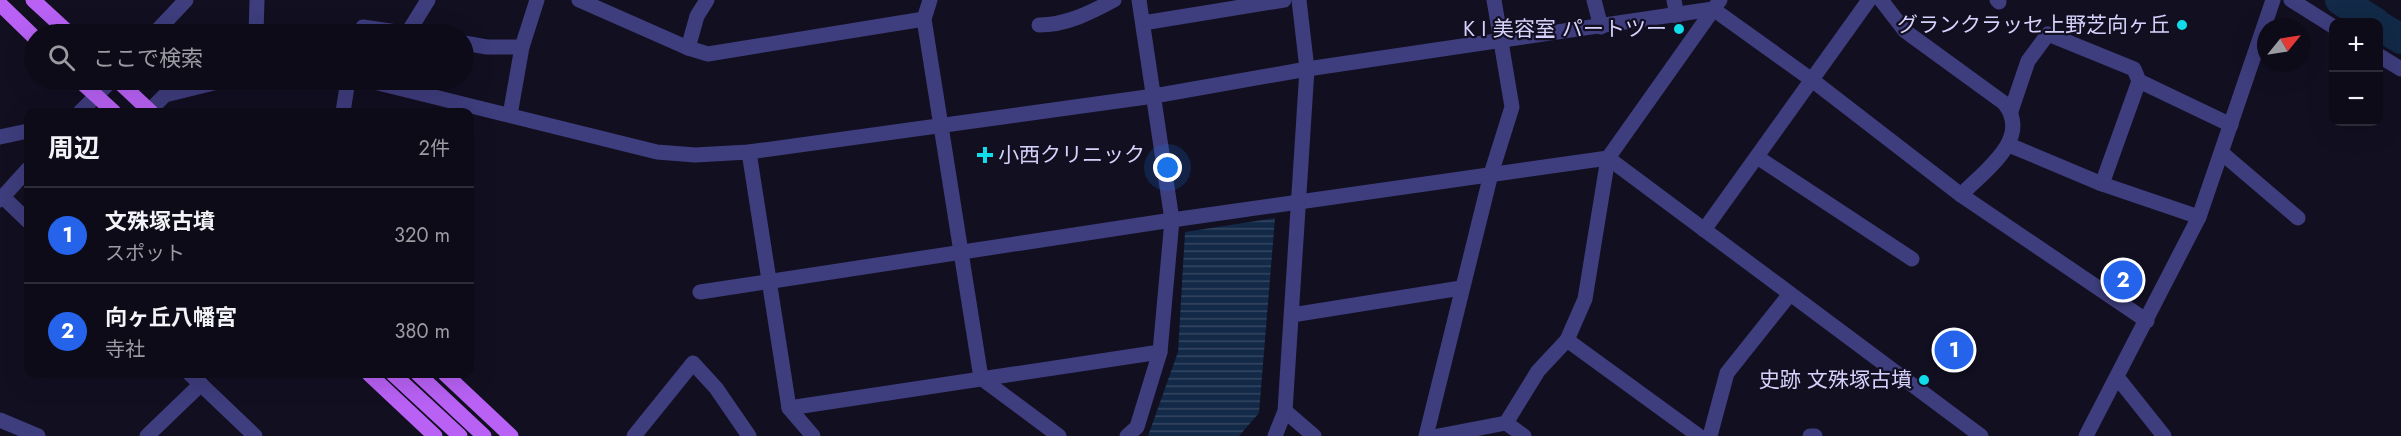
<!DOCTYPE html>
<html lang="ja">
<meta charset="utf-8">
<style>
body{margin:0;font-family:Jost,"Noto Sans JP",sans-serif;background:#171422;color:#f1f3f6}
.controls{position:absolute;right:18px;top:18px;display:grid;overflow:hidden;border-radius:12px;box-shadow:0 6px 24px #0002}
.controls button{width:54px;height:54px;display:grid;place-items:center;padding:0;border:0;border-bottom:2px solid #2e2b38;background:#0e0b19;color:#f1f3f6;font:30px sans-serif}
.compass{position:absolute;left:2257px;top:18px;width:54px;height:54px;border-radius:50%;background:#0e0b19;box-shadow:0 6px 24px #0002;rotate:60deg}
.you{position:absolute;left:1168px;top:168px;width:21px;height:21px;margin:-15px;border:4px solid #fff;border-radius:50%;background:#1a73e8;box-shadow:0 0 0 9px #1a73e833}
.badge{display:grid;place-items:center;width:39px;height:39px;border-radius:50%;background:#2563eb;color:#fff;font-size:20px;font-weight:700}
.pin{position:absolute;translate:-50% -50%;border:3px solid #fff;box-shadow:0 2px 6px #0006}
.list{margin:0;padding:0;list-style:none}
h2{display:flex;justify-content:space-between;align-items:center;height:78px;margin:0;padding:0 24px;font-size:26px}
h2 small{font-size:20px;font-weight:400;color:#9b9ba2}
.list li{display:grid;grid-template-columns:39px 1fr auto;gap:18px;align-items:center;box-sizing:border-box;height:96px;padding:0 24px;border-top:2px solid #2e2b38}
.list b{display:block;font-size:22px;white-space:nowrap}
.list p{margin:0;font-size:20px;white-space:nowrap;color:#9b9ba2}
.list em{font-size:20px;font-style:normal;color:#9b9ba2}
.icon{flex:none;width:33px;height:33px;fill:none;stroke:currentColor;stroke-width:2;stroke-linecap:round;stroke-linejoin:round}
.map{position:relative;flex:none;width:2401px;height:436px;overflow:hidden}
.search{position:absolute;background:#0e0b19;box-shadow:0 6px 24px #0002;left:24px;top:24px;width:450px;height:66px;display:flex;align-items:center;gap:15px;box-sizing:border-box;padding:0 21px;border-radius:33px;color:#9b9ba2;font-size:22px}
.panel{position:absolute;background:#0e0b19;box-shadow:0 6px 24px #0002;left:24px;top:108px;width:450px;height:270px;border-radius:12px}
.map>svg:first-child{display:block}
</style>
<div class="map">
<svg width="2401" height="436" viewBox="0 0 2401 436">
<defs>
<pattern id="water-rules" width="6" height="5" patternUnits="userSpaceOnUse" patternTransform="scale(1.5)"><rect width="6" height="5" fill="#122947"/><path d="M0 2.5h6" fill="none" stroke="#344762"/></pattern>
</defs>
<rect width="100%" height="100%" fill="#120f21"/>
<!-- water -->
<polygon fill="url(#water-rules)" points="1275,218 1259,413 1239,436 1148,436 1178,352 1185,232"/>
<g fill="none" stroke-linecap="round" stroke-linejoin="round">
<!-- river -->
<g stroke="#122947" stroke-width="30">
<polyline points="2340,0 2375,22"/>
<polyline points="2378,25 2401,39"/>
</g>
<!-- minor -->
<g stroke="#3e3d7d" stroke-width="15">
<polyline points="579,0 688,48 708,54 924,19 981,378 1059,436"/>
<polyline points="1594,0 1601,27"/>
<polyline points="1674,0 1677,16"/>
<path d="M1881,0L1905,31L2004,103C2033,138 1984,171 1961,195"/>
<polyline points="1997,0 1999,2"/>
<polyline points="2291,0 2334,27"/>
<polyline points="924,19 930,0"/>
<polyline points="1143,23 1284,0"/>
<path d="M1039,25C1066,25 1090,13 1114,0"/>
<polyline points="154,34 186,0"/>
<polyline points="256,34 257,0"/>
<polyline points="358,34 363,27 410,34"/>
<polyline points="407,34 428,0"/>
<polyline points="464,43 487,47 522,47"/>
<polyline points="688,48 697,16 707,0"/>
<polyline points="2378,55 2401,69"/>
<polyline points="366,80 657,152 695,155 749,152 1154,96 1307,69 1713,9 1812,80 1961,195 2147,321"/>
<polyline points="149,111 165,95 226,80"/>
<polyline points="2011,111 2028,61 2048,34 2134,69 2139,81 2231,125"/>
<polyline points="80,112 112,80"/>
<polyline points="343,112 348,80"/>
<polyline points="510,115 522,47 537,0"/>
<polyline points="0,137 28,131"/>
<polyline points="2009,145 2102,184 2199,217"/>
<polyline points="749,152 789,408 813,436"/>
<polyline points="2223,154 2298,218"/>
<polyline points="1757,157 1912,259"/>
<polyline points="2102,184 2139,81"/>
<polyline points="3,197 28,221"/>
<polyline points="0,200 28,169"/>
<polyline points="1704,230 1869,0"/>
<polyline points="700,292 1172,220 1608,158 1981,436"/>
<polyline points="1292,315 1461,288"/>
<polyline points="1567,340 1699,436"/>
<polyline points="190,374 255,436"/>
<polyline points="2117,377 2164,436"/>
<polyline points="789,408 1160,352"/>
<polyline points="1285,411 1314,436"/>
<polyline points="0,420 38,436"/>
<polyline points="1506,423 1538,371 1567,340 1585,299 1608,158 1720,0"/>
<polyline points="147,436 201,384"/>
<polyline points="634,436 693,363 716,388 749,436"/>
<polyline points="1127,436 1137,427 1160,352 1172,220 1139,0"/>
<polyline points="1275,436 1285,411 1307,69 1299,0"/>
<polyline points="1426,436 1491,174 1512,107 1494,0"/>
<polyline points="1438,436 1506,423 1524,436"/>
<polyline points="1710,436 1727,373 1790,294"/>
<polyline points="1810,436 1815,436"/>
<polyline points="2086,436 2199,217 2273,0"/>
</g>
<!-- major -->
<g stroke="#b861f4" stroke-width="15">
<polyline points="33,0 70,34"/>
<polyline points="0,4 34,37"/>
<polyline points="79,80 114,112"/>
<polyline points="117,80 151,112"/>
<polyline points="369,374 435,436"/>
<polyline points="393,374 460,436"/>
<polyline points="418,374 484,436"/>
<polyline points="445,374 511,436"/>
</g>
</g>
<!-- markers -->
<g fill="#10dcea" stroke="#120f21" stroke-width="2">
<circle cx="2182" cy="25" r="6"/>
<circle cx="1679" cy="29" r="6"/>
<path d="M982 146h6v6h6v6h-6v6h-6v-6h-6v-6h6z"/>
<circle cx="1924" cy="380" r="6"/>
</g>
<g text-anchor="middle" stroke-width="4.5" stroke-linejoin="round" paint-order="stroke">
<!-- poi labels -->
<g font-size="21" fill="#d6d2fc" stroke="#120f21" text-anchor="end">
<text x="2170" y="32">グランクラッセ上野芝向ヶ丘</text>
<text x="1667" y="36">K I 美容室 パートツー</text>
<text x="998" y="162" text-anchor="start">小西クリニック</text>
<text x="1912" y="387">史跡 文殊塚古墳</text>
</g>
</g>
</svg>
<div class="controls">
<button>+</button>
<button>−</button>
</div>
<svg class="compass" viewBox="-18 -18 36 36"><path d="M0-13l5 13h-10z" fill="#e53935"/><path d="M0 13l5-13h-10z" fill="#9b9ba2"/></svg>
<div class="you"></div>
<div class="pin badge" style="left:1954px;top:350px">1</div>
<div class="pin badge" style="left:2123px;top:280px">2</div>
<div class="search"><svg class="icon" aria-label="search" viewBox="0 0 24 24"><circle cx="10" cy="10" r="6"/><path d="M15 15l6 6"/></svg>ここで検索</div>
<section class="panel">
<h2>周辺<small>2件</small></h2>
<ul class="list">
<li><span class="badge">1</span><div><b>文殊塚古墳</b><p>スポット</p></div><em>320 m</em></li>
<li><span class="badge">2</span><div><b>向ヶ丘八幡宮</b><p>寺社</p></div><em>380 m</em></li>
</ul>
</section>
</div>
